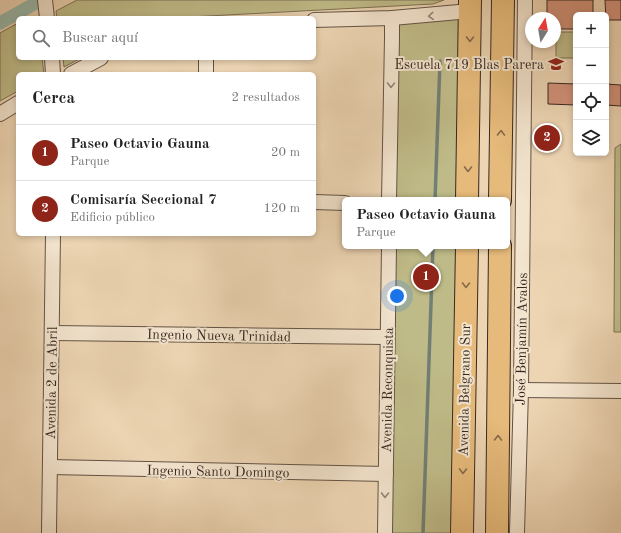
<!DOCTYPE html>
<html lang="es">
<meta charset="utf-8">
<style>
body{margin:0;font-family:"Old Standard TT",serif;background:#f2f2f2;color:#222}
.controls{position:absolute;right:12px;top:12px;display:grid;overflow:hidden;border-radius:6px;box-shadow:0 2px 6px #0003}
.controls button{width:36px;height:36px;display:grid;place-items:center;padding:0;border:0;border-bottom:1px solid #e0e0e0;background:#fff;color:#222;font:20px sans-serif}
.compass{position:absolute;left:525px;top:12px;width:36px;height:36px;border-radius:50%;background:#fff;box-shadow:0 2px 6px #0003;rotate:11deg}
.you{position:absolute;left:397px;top:296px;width:14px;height:14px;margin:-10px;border:3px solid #fff;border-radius:50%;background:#1a73e8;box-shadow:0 0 0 6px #1a73e833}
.badge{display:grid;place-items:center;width:26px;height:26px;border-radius:50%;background:#8f2418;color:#fff;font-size:13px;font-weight:700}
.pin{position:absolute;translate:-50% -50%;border:2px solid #fff;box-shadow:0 1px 4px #0006}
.popup{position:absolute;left:342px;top:197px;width:168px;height:52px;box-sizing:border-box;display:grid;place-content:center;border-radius:6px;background:#fff;filter:drop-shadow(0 1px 3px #0005);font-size:13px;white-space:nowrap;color:#767676}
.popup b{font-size:15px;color:#222}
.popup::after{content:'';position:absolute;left:50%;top:100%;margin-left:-8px;border:8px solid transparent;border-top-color:#fff}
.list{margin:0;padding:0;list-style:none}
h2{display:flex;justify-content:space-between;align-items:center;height:52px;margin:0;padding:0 16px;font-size:17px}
h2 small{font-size:13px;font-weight:400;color:#767676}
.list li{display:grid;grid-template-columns:26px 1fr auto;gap:12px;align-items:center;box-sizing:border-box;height:56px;padding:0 16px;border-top:1px solid #e0e0e0}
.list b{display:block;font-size:15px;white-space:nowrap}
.list p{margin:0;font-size:13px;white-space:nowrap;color:#767676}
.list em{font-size:13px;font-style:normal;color:#767676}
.icon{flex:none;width:22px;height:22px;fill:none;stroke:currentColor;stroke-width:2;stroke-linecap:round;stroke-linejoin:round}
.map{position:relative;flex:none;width:621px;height:533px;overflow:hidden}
.search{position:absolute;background:#fff;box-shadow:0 2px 6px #0003;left:16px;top:16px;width:300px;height:44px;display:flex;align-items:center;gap:10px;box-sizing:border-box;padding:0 14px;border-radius:6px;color:#767676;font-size:15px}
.panel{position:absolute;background:#fff;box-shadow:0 2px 6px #0003;left:16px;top:72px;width:300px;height:164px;border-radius:6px}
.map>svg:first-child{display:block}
</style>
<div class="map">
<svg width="621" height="533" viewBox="0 0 621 533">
<rect width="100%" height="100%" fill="#edd5b3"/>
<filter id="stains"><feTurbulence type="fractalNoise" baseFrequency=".005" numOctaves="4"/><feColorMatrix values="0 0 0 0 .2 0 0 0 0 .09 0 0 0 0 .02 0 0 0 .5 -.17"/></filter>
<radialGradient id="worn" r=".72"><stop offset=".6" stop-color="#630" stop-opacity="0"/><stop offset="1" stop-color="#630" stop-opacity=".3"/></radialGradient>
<!-- green -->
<g fill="#bfbb88" stroke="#7b7254">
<polygon points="77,0 444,0 433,4 171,18 57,18 56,11"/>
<polygon points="463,16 460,200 394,200 396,22"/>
<polygon points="18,23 18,58 42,58 44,74 18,74 18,91 0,101 0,33"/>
<rect x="556" y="32" width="20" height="26"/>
<polygon points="63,58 81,58 64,67"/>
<polygon points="621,144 621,332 614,332 615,148"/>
<polygon points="393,246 459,246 453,533 390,533"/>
</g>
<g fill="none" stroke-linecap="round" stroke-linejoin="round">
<!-- stream -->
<g stroke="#727f74" stroke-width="3.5">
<polyline points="435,200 440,61"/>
<polyline points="423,533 433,246"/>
</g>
<!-- canal -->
<polyline stroke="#99b9ac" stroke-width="13" points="0,23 41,0"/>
</g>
<!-- building -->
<g fill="#d2927a" stroke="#372821">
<polygon points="547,0 593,0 593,15 576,15 576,29 555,29 555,18 547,18"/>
<polygon points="605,0 621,0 621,20 606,20"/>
<polygon points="548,83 576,84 576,105 548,104"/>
<polygon points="606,84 621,85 621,106 606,105"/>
</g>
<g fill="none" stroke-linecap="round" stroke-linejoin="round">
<defs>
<g id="minor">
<polyline points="45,0 47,18"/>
<polyline points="314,20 392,18 470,11"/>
<polyline points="52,58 53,74"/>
<polyline points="71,74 101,58"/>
<polyline points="206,74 206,58"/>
<polyline points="0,114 18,103"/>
<polyline points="389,200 392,38 392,18"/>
<polyline points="314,202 345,203"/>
<polyline points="52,333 387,337"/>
<polyline points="521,390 621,391"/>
<polyline points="50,467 386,474"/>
<polyline points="49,533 53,234"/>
<polyline points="385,533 389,246"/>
<polyline points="517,533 521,390 525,0"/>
</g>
<g id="trunk">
<polyline points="467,200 470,0"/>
<polyline points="500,200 503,0"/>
<polyline points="462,533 467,246"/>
<polyline points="497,533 500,246"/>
</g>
</defs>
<!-- minor casing -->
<use href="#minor" stroke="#645346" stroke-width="16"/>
<!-- trunk casing -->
<use href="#trunk" stroke="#372821" stroke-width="24"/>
<!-- minor -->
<use href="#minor" stroke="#f3e4ce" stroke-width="14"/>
<!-- trunk -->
<use href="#trunk" stroke="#e6ba7a" stroke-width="22"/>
</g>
<!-- one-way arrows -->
<defs><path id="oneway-chevron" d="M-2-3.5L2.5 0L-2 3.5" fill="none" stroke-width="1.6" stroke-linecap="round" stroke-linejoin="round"/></defs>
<g stroke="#958678">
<use href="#oneway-chevron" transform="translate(431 16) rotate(175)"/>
<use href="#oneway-chevron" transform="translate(391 85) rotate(91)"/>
<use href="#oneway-chevron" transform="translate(385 495) rotate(91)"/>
</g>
<g stroke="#866a49">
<use href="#oneway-chevron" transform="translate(470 39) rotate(91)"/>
<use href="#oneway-chevron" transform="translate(501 133) rotate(-89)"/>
<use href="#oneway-chevron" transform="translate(468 169) rotate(91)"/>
<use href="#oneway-chevron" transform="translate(466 285) rotate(91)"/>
<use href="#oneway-chevron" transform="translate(498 438) rotate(-89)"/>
<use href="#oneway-chevron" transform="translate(463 471) rotate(91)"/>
</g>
<!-- icons -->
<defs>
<symbol id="school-bare" viewBox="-9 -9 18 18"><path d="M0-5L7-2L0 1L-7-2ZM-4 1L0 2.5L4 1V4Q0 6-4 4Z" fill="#8f2418" stroke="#f3e4ce" stroke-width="2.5" paint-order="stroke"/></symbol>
</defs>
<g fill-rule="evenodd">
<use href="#school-bare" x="545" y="53" width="22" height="22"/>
</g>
<g text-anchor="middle" stroke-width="4" stroke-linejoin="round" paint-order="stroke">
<!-- poi labels -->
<g font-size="14" fill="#372821" stroke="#f3e4ce" text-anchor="end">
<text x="544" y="69">Escuela 719 Blas Parera</text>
</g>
<!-- street labels -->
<g font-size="14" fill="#372821" stroke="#f3e4ce">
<text transform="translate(219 335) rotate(1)" y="5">Ingenio Nueva Trinidad</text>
<text transform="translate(521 339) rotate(-89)" y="5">José Benjamín Avalos</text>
<text transform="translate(51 383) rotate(-89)" y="5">Avenida 2 de Abril</text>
<text transform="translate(387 390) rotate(-89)" y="5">Avenida Reconquista</text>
<text transform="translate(464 390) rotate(-89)" y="5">Avenida Belgrano Sur</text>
<text transform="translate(218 471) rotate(1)" y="5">Ingenio Santo Domingo</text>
</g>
</g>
<rect width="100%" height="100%" filter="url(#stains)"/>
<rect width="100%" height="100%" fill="url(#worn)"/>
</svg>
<div class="controls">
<button>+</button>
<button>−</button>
<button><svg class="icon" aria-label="locate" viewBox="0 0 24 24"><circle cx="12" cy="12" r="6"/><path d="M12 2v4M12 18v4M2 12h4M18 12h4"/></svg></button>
<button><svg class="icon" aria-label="layers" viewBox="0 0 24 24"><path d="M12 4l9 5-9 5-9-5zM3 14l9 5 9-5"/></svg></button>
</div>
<svg class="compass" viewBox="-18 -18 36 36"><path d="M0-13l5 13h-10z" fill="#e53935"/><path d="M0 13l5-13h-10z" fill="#767676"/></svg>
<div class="you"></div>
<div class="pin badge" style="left:426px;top:277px">1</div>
<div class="popup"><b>Paseo Octavio Gauna</b>Parque</div>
<div class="pin badge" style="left:547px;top:138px">2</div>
<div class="search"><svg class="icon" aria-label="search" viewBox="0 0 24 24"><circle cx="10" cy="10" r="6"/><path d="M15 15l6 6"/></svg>Buscar aquí</div>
<section class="panel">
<h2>Cerca<small>2 resultados</small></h2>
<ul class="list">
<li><span class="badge">1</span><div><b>Paseo Octavio Gauna</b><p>Parque</p></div><em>20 m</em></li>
<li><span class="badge">2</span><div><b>Comisaría Seccional 7</b><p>Edificio público</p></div><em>120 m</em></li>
</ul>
</section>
</div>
